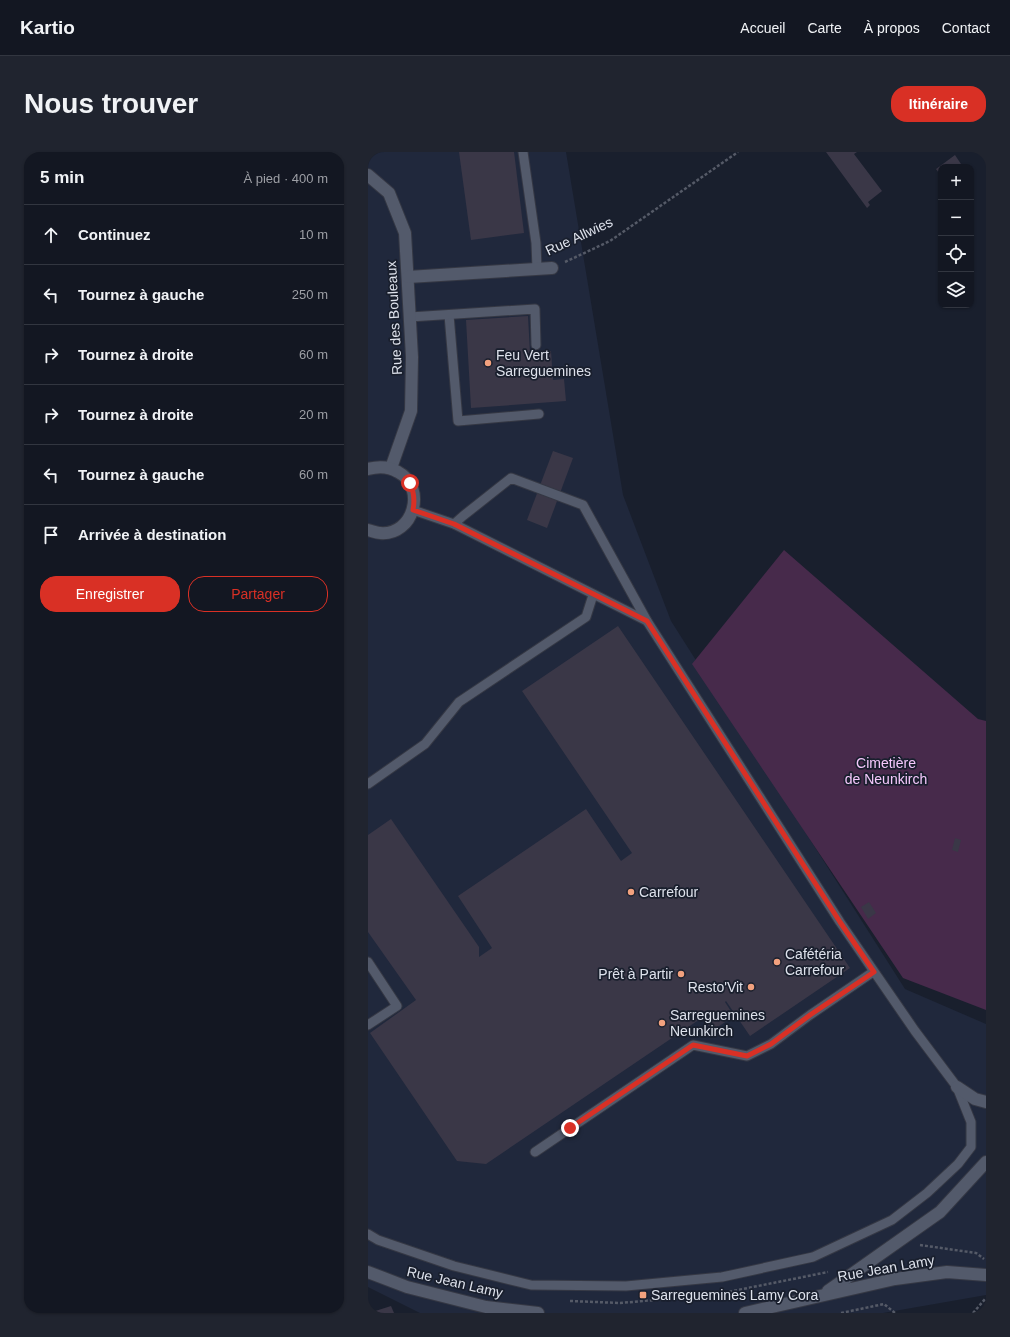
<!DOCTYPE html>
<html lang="fr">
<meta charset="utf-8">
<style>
body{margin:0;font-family:Arial,sans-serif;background:#20242f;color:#f1f3f6}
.controls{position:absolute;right:12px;top:12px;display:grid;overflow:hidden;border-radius:8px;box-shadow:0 1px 3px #0004}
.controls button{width:36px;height:36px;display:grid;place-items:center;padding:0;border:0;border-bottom:1px solid #323640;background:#131722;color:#f1f3f6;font:20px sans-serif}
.stop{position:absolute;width:12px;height:12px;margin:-9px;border:3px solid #d93025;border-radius:50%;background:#fff}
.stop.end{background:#d93025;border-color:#fff;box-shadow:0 1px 4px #0008}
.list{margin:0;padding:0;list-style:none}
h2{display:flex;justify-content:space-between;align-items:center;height:52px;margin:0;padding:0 16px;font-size:17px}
h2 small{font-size:13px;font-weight:400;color:#9d9fa5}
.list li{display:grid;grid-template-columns:26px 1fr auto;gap:12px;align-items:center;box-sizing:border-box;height:60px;padding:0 16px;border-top:1px solid #323640}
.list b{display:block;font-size:15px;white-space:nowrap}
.list em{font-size:13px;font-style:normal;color:#9d9fa5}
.actions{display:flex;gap:8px;padding:12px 16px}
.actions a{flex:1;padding:9px 0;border:1px solid #d93025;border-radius:16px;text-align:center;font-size:14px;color:#d93025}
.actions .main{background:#d93025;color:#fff}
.icon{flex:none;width:22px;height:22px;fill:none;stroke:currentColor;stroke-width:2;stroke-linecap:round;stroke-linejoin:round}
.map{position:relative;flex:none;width:618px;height:1161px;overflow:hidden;border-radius:16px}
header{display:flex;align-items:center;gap:24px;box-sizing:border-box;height:56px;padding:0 20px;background:#131722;border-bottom:1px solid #323640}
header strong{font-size:19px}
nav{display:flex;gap:22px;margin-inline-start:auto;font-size:14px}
.intro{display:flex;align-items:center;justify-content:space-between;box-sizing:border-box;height:96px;padding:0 24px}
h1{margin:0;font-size:28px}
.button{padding:10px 18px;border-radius:16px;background:#d93025;color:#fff;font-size:14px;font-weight:700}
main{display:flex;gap:24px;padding:0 24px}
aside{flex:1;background:#131722;border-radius:16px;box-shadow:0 1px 3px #0004}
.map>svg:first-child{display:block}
</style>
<header>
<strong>Kartio</strong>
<nav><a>Accueil</a><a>Carte</a><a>À propos</a><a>Contact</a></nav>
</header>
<div class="intro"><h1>Nous trouver</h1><a class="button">Itinéraire</a></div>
<main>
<aside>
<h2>5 min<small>À pied · 400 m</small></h2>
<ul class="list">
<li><svg class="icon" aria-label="ahead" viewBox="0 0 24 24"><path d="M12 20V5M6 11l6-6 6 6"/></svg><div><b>Continuez</b></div><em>10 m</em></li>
<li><svg class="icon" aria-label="left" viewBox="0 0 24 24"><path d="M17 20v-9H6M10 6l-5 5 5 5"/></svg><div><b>Tournez à gauche</b></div><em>250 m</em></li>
<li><svg class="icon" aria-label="right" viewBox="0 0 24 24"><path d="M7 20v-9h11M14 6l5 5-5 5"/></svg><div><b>Tournez à droite</b></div><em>60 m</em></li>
<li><svg class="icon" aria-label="right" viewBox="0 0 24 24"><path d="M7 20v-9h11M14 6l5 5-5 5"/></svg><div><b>Tournez à droite</b></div><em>20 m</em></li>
<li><svg class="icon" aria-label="left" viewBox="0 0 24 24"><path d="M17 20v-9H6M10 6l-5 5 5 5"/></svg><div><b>Tournez à gauche</b></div><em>60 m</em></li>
<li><svg class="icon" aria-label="arrive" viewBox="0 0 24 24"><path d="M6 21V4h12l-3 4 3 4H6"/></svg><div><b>Arrivée à destination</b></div></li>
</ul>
<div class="actions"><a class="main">Enregistrer</a><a>Partager</a></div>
</aside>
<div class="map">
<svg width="618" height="1161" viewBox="0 0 618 1161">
<rect width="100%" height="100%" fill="#191f2d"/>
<!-- built -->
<polygon fill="#20283c" points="0,0 198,0 255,343 303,469 537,837 618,872 618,1143 515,1161 52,1161 0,1135"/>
<!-- green -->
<polygon fill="#472a4b" points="416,398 610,567 618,569 618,858 535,826 324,512"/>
<!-- building -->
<g fill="#3a3747">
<polygon points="91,0 146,0 156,81 103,88"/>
<polygon points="458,0 489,0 486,2 514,39 500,50 502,53 499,56"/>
<polygon points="587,3 595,15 573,15 573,24 568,17"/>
<polygon points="160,164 162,201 183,199 185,228 196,227 198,249 103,256 98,168"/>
<polygon points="185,299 205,306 179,376 159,368"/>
<polygon points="250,474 482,816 382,884 358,849 357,850 366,864 344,879 335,865 118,1012 89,1009 2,881 48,848 0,780 0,683 23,667 111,795 111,805 124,796 90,744 218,657 253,709 264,701 154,539"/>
<polygon points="587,686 593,688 590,700 584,698"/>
<polygon points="501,750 508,761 500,767 493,755"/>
<polygon points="23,1154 26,1161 1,1161"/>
</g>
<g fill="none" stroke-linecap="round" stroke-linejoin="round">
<defs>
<g id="lane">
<polyline points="155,0 168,91 169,117"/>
<polyline points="81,163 90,269 171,262"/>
<polyline points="42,165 167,157 168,193"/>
<polyline points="45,358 86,372 279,469"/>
<polyline points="0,632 57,592 91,550 218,465 225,443"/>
<polyline points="0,810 29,854 0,873"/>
<polyline points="167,1000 325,893 379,904 403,892 442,863 505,820"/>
<polyline points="0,1082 10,1088 86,1114 163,1133 258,1134 354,1125 445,1105 524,1068 559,1041 590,1012 603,995 603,970 589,935 547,879 472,770 279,469 215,353 143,326 95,364 86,372"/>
</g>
<g id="street">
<polyline points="0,23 21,41 37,81 44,205 43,259 23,316"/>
<polyline points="40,125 184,116"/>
<path d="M0,317C11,314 20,314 30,320C59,335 46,384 12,381C8,381 4,379 0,378"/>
<polyline points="589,935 607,947 618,950"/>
<polyline points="0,1120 39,1135 118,1155 170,1161"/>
<polyline points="460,1139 572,1060 618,1010"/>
<polyline points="377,1161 527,1127 579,1120 618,1123"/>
</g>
</defs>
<!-- lane casing -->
<use href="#lane" stroke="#353844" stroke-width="11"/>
<!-- street casing -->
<use href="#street" stroke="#353844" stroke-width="14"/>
<!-- path -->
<g stroke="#555a67" stroke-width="2.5" stroke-dasharray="3 2" stroke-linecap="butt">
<polyline points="197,110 242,89 370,0"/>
<polyline points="552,1093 608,1101 616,1107"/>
<polyline points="202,1149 252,1151 345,1143 460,1120"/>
<polyline points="473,1161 516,1152 527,1161"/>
<polyline points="605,1161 618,1146"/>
</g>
<!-- lane -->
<use href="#lane" stroke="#535a6b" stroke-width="9"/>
<!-- street -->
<use href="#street" stroke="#535a6b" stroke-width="12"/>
</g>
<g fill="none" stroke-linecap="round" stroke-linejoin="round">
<!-- route -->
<path stroke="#d93025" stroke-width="5" d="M42,331C46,340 47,348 45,358L86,372L279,469L472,770L506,820L442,863L403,892L379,904L325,893L202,976"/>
</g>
<!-- markers -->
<g fill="#f2a17e" stroke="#191f2d" stroke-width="1.5">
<circle cx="120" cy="211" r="4"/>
<circle cx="263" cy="740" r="4"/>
<circle cx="409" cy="810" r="4"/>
<circle cx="313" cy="822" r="4"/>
<circle cx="383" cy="835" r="4"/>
<circle cx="294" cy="871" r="4"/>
<rect x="271" y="1139" width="8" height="8" rx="2"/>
</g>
<g text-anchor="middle" stroke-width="3.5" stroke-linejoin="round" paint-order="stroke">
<!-- street labels -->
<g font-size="14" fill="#dee2ec" stroke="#191f2d">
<text transform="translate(211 84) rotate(-25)" y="5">Rue Allwies</text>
<text transform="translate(26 166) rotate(-93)" y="5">Rue des Bouleaux</text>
<text transform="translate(518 1116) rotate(-10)" y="5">Rue Jean Lamy</text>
<text transform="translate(87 1130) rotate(13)" y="5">Rue Jean Lamy</text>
</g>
<!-- poi labels -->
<g font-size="14" fill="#dee2ec" stroke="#191f2d" text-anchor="start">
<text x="128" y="208">Feu Vert<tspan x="128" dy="16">Sarreguemines</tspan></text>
<text x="271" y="745">Carrefour</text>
<text x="417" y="807">Cafétéria<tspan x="417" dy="16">Carrefour</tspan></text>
<text x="305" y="827" text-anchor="end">Prêt à Partir</text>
<text x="375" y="840" text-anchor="end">Resto'Vit</text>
<text x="302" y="868">Sarreguemines<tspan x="302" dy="16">Neunkirch</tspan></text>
<text x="283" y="1148">Sarreguemines Lamy Cora</text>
</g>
<!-- park labels -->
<g font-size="14" fill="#f5c8fc" stroke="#191f2d">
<text x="518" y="616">Cimetière<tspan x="518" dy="16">de Neunkirch</tspan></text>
</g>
</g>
</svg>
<div class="controls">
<button>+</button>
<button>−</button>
<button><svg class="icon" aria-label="locate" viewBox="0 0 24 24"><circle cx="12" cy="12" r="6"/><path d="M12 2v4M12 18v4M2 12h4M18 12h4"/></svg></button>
<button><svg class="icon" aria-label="layers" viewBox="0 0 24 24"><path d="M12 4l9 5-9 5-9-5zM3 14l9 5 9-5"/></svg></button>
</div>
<div class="stop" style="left:42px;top:331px"></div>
<div class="stop end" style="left:202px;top:976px"></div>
</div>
</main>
